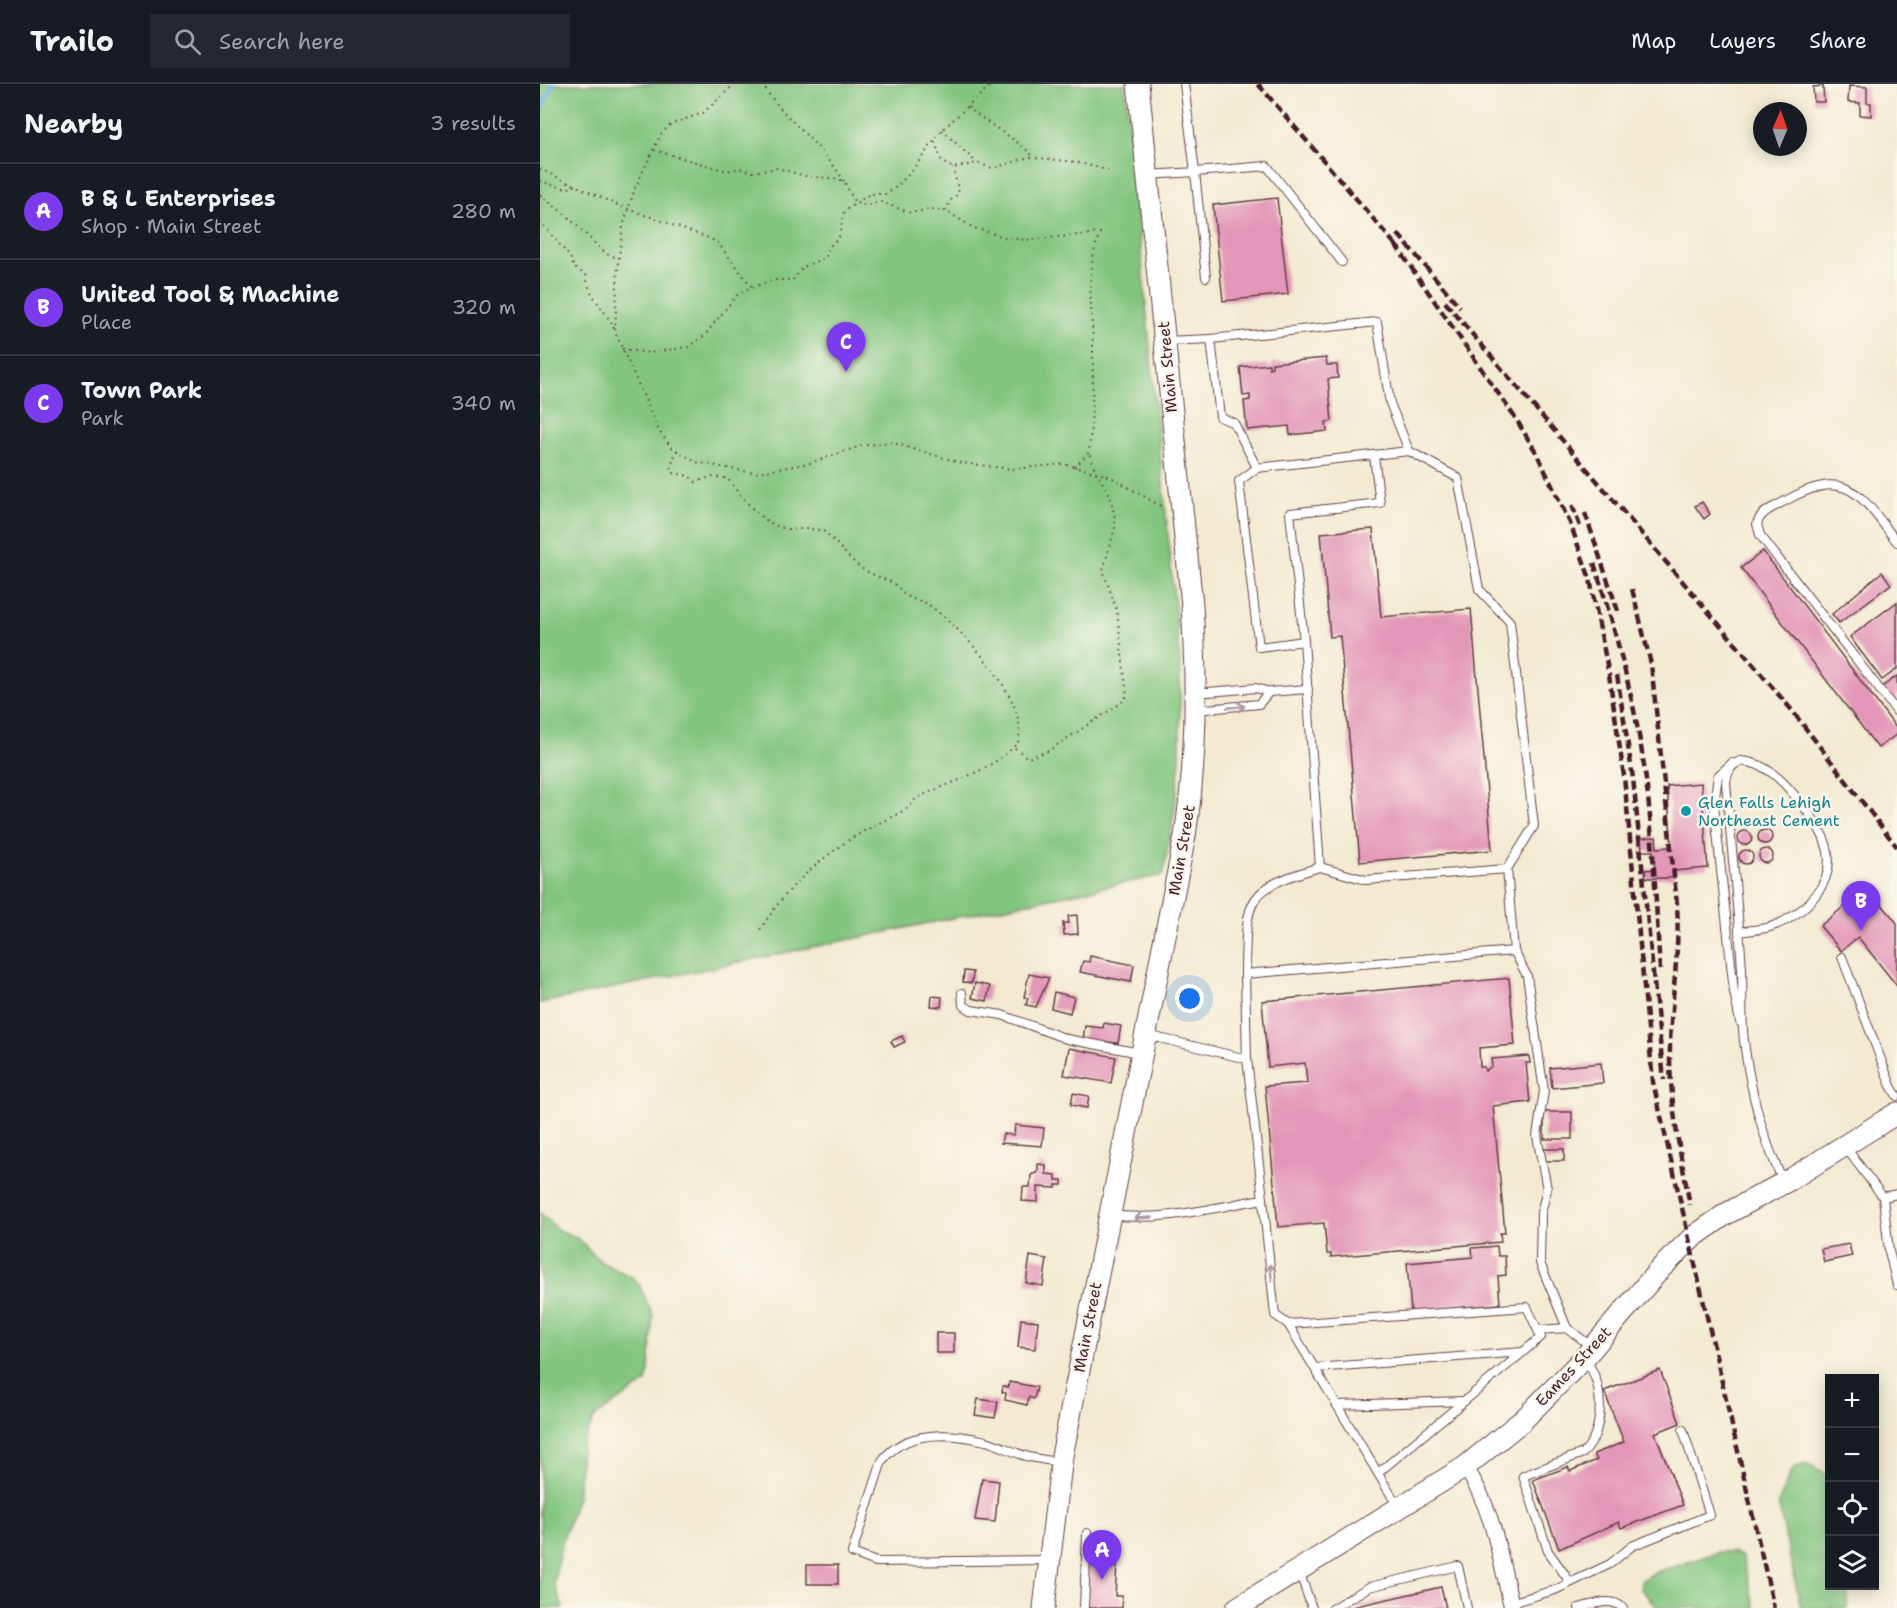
<!DOCTYPE html>
<meta charset="utf-8">
<style>
body{margin:0;font-family:"Shantell Sans",sans-serif;background:#242831;color:#f1f3f6}
.controls{position:absolute;right:18px;bottom:18px;display:grid;overflow:hidden;border-radius:0px;box-shadow:0 3px 15px #0003}
.controls button{width:54px;height:54px;display:grid;place-items:center;padding:0;border:0;border-bottom:2px solid #363941;background:#171b24;color:#f1f3f6;font:30px sans-serif}
.compass{position:absolute;left:1213px;top:18px;width:54px;height:54px;border-radius:50%;background:#171b24;box-shadow:0 3px 15px #0003;rotate:2deg}
.you{position:absolute;left:650px;top:915px;width:21px;height:21px;margin:-15px;border:4px solid #fff;border-radius:50%;background:#1a73e8;box-shadow:0 0 0 9px #1a73e833}
.badge{display:grid;place-items:center;width:39px;height:39px;border-radius:50%;background:#7c3aed;color:#fff;font-size:20px;font-weight:700}
.pin{position:absolute;translate:-50% -50px;filter:drop-shadow(0 2px 3px #0008)}
.pin::after{content:'';position:absolute;top:32px;width:21px;height:18px;background:inherit;clip-path:polygon(0 0,100% 0,50% 100%)}
.list{margin:0;padding:0;list-style:none}
h2{display:flex;justify-content:space-between;align-items:center;height:78px;margin:0;padding:0 24px;font-size:26px}
h2 small{font-size:20px;font-weight:400;color:#9ea1a6}
.list li{display:grid;grid-template-columns:39px 1fr auto;gap:18px;align-items:center;box-sizing:border-box;height:96px;padding:0 24px;border-top:2px solid #363941}
.list b{display:block;font-size:22px;white-space:nowrap}
.list p{margin:0;font-size:20px;white-space:nowrap;color:#9ea1a6}
.list em{font-size:20px;font-style:normal;color:#9ea1a6}
.icon{flex:none;width:33px;height:33px;fill:none;stroke:currentColor;stroke-width:2;stroke-linecap:round;stroke-linejoin:round}
.map{position:relative;flex:none;width:1357px;height:1524px;overflow:hidden}
header{display:flex;align-items:center;gap:36px;box-sizing:border-box;height:84px;padding:0 30px;background:#171b24;border-bottom:2px solid #363941}
header strong{font-size:28px}
nav{display:flex;gap:33px;margin-inline-start:auto;font-size:21px}
.search{width:420px;height:54px;background:#242831;display:flex;align-items:center;gap:15px;box-sizing:border-box;padding:0 21px;border-radius:0px;color:#9ea1a6;font-size:22px}
main{display:flex}
aside{flex:1;background:#171b24}
.map>svg:first-child{display:block}
</style>
<header>
<strong>Trailo</strong>
<div class="search"><svg class="icon" aria-label="search" viewBox="0 0 24 24"><circle cx="10" cy="10" r="6"/><path d="M15 15l6 6"/></svg>Search here</div>
<nav><a>Map</a><a>Layers</a><a>Share</a></nav>
</header>
<main>
<aside>
<h2>Nearby<small>3 results</small></h2>
<ul class="list">
<li><span class="badge">A</span><div><b>B &amp; L Enterprises</b><p>Shop · Main Street</p></div><em>280 m</em></li>
<li><span class="badge">B</span><div><b>United Tool &amp; Machine</b><p>Place</p></div><em>320 m</em></li>
<li><span class="badge">C</span><div><b>Town Park</b><p>Park</p></div><em>340 m</em></li>
</ul>
</aside>
<div class="map">
<svg width="1357" height="1524" viewBox="0 0 1357 1524">
<rect width="100%" height="100%" fill="#fbf7ec"/>
<filter id="ink" filterUnits="userSpaceOnUse"><feTurbulence type="fractalNoise" baseFrequency=".0167" numOctaves="2"/><feDisplacementMap in="SourceGraphic" scale="12" xChannelSelector="R" yChannelSelector="G"/><feConvolveMatrix kernelMatrix="1 2 1 2 8 2 1 2 1" color-interpolation-filters="sRGB"/></filter>
<filter id="wash" filterUnits="userSpaceOnUse"><feTurbulence type="fractalNoise" baseFrequency=".008" numOctaves="4" result="noise"/><feDisplacementMap in="SourceGraphic" scale="24" xChannelSelector="R" yChannelSelector="G"/><feGaussianBlur stdDeviation="1.35" result="paint"/><feColorMatrix in="noise" values="0 0 0 0 0 0 0 0 0 0 0 0 0 0 0 0 0 1.4 0 .05"/><feComposite in="paint" operator="in"/></filter>
<g filter="url(#wash)">
<rect width="100%" height="100%" fill="#f2ead1"/>
<!-- green -->
<g fill="#82c57f" stroke="#667255" stroke-width="1.5">
<polygon points="0,0 585,0 640,577 640,675 635,724 623,791 0,919"/>
<polygon points="0,1129 17,1145 37,1154 61,1178 92,1193 99,1201 113,1231 109,1287 106,1298 54,1334 41,1363 38,1410 20,1465 14,1498 23,1524 0,1524"/>
<polygon points="1266,1380 1289,1392 1285,1435 1289,1449 1290,1502 1306,1502 1308,1524 1261,1524 1238,1419 1253,1384"/>
<polygon points="1179,1468 1193,1468 1202,1473 1215,1524 1118,1524 1101,1505 1101,1497 1114,1489"/>
</g>
<g fill="none" stroke-linecap="round" stroke-linejoin="round">
<!-- stream -->
<polyline stroke="#5fafd9" stroke-width="4.5" points="0,28 13,0"/>
</g>
<g id="blocks">
<!-- building -->
<g fill="#e397b8">
<polygon points="1283,2 1284,18 1274,18 1273,3"/>
<polygon points="1309,2 1327,3 1327,19 1331,19 1331,32 1320,31 1320,19 1308,18"/>
<polygon points="737,114 748,210 683,217 673,121"/>
<polygon points="786,274 787,281 797,281 798,294 788,295 792,337 786,338 787,347 750,351 749,342 707,346 704,317 710,316 710,311 703,312 700,283 729,280 729,284 732,283 732,279"/>
<polygon points="1162,418 1170,430 1164,435 1155,422"/>
<polygon points="833,445 841,533 931,525 952,766 820,778 800,552 790,553 781,449"/>
<polygon points="1223,467 1357,645 1357,650 1338,664 1201,484"/>
<polygon points="1342,488 1351,500 1299,539 1292,530"/>
<polygon points="1357,518 1357,585 1342,596 1310,553"/>
<polygon points="1357,592 1357,622 1342,603"/>
<polygon points="1161,699 1168,784 1134,787 1134,794 1106,794 1105,786 1115,785 1113,767 1102,767 1101,754 1116,753 1117,764 1132,763 1127,702"/>
<circle cx="1225" cy="753" r="7"/>
<circle cx="1205" cy="754" r="7"/>
<circle cx="1226" cy="772" r="7"/>
<circle cx="1206" cy="773" r="7"/>
<polygon points="1328,803 1357,839 1357,902 1318,853 1301,867 1280,842"/>
<polygon points="537,831 538,850 524,851 523,839 529,839 528,832"/>
<polygon points="550,872 594,881 591,898 540,888 543,877 549,878"/>
<polygon points="424,887 433,888 432,899 423,898"/>
<polygon points="489,890 509,894 496,923 486,921 488,914 484,913"/>
<polygon points="969,894 975,961 939,964 940,983 944,983 945,987 952,982 951,975 989,972 990,979 986,979 990,1018 953,1022 965,1149 960,1149 961,1158 791,1173 791,1170 787,1170 784,1139 738,1143 725,1002 767,999 765,979 728,983 722,917"/>
<polygon points="435,899 450,902 447,917 432,914"/>
<polygon points="514,908 534,913 530,929 511,924"/>
<polygon points="392,912 402,913 401,923 391,922"/>
<polygon points="564,939 581,942 578,959 543,956 545,942 563,944"/>
<polygon points="362,952 365,958 354,963 351,957"/>
<polygon points="529,964 576,973 571,999 524,991"/>
<polygon points="1061,979 1063,999 1012,1004 1010,984"/>
<polygon points="533,1009 549,1012 547,1024 531,1021"/>
<rect x="1004" y="1028" width="28" height="27"/>
<polygon points="475,1041 504,1044 502,1062 461,1059 463,1050 474,1051"/>
<polygon points="1004,1065 1024,1065 1024,1077 1005,1077"/>
<polygon points="498,1080 506,1081 506,1090 516,1091 516,1096 522,1096 522,1101 516,1101 516,1104 498,1103 498,1118 482,1117 483,1103 490,1103 491,1091 498,1088"/>
<polygon points="1309,1160 1312,1172 1284,1178 1281,1165"/>
<polygon points="957,1162 958,1172 965,1172 966,1191 958,1192 960,1220 871,1228 867,1179 933,1173 932,1164"/>
<polygon points="490,1172 507,1175 503,1202 486,1199"/>
<polygon points="481,1235 498,1237 495,1265 478,1263"/>
<rect x="396" y="1249" width="18" height="20"/>
<polygon points="1120,1286 1140,1339 1115,1349 1143,1421 1081,1444 1079,1438 1019,1465 993,1396 1028,1383 1030,1387 1057,1376 1054,1370 1084,1358 1064,1307"/>
<polygon points="469,1298 497,1303 494,1315 489,1313 487,1321 465,1316 466,1309 462,1308 463,1302 468,1303"/>
<polygon points="438,1315 458,1318 455,1334 435,1331"/>
<polygon points="442,1395 459,1397 455,1438 435,1436"/>
<polygon points="548,1479 577,1480 575,1512 582,1512 582,1524 547,1524"/>
<rect x="267" y="1481" width="31" height="19"/>
<polygon points="901,1503 906,1524 812,1524 812,1523"/>
</g>
</g>
</g>
<g filter="url(#ink)">
<use href="#blocks" fill-opacity="0" stroke="#633d44" stroke-width="1.5"/>
<g fill="none" stroke-linecap="round" stroke-linejoin="round">
<defs>
<g id="service">
<polyline points="609,91 655,88 644,0"/>
<polyline points="666,193 655,88 727,82 802,178"/>
<polyline points="671,255 837,238 850,319 869,367"/>
<path d="M625,257L671,255L680,333L694,339L717,384L699,397L719,563L764,557L780,783C705,805 706,814 705,890L974,867L967,785L994,742L970,538L939,505L918,394L869,367L717,384"/>
<path d="M1357,458C1320,410 1307,382 1245,417C1234,423 1220,428 1217,440L1220,451L1357,628"/>
<polyline points="764,557 750,429 840,419 834,372"/>
<polyline points="656,609 716,604 729,608 768,605"/>
<polyline points="656,626 719,620 729,608"/>
<polyline points="1192,679 1178,692 1174,720 1194,908 1200,938"/>
<polyline points="780,783 826,796 967,785"/>
<path d="M1199,848C1209,846 1220,846 1230,843C1264,832 1299,797 1286,760C1280,742 1268,728 1256,713C1242,696 1225,678 1200,677C1191,681 1187,688 1186,698C1191,760 1198,822 1202,885C1203,909 1201,933 1204,957C1210,1006 1222,1053 1243,1097"/>
<polyline points="974,867 987,892 1004,1007 997,1052 1007,1105 1001,1129 1000,1179 1027,1244"/>
<polyline points="1302,873 1351,1002 1357,1012"/>
<polyline points="705,890 707,975"/>
<polyline points="422,909 423,921 431,926 462,931 527,955 600,969"/>
<polyline points="607,951 707,975 723,1115"/>
<polyline points="1306,1064 1343,1113 1357,1110"/>
<polyline points="1343,1113 1349,1167 1357,1201"/>
<path d="M570,1131C622,1138 672,1124 723,1115L735,1231L748,1240"/>
<polyline points="998,1246 1027,1244 1051,1262"/>
<polyline points="775,1284 983,1268"/>
<polyline points="797,1321 924,1317"/>
<polyline points="838,1389 1001,1253 987,1223 748,1240 857,1421"/>
<path d="M507,1476L336,1478L312,1469L342,1377C365,1345 412,1349 446,1357C460,1361 472,1368 486,1372C496,1375 508,1376 518,1378"/>
<polyline points="759,1487 772,1524"/>
<path d="M1030,1498L1008,1467L983,1392L1043,1369C1065,1349 1065,1298 1045,1276"/>
<polyline points="970,1519 1015,1506 1070,1480 1092,1462 1170,1431 1143,1346"/>
<polyline points="544,1524 547,1449"/>
<polyline points="793,1524 829,1503 918,1482 927,1524"/>
<path d="M1039,1524C1053,1521 1071,1512 1083,1524"/>
</g>
<path id="minor" d="M925,1383C954,1425 960,1475 972,1524"/>
<g id="secondary">
<path d="M504,1524L522,1372L645,752C657,674 657,600 652,521L598,0"/>
<polyline points="697,1524 925,1383 983,1336 1044,1274 1120,1185 1153,1153 1186,1130 1251,1095 1357,1029"/>
</g>
</defs>
<!-- service casing -->
<use href="#service" stroke="#633d44" stroke-width="10"/>
<!-- minor casing -->
<use href="#minor" stroke="#633d44" stroke-width="17"/>
<!-- secondary casing -->
<use href="#secondary" stroke="#633d44" stroke-width="23"/>
<!-- path -->
<g stroke="#633d44" stroke-width="2" stroke-dasharray="1.5 4.5" stroke-linecap="butt">
<polyline points="195,0 163,29 131,40 121,50 95,104 83,142 78,180 75,248 119,347 131,363 156,378 214,389 270,379 321,362 350,358 421,379 473,385 523,380 551,387 571,393 624,424"/>
<path d="M222,0C245,37 283,60 305,99"/>
<path d="M428,23C449,42 475,53 494,73"/>
<polyline points="402,46 437,79"/>
<polyline points="395,58 402,78 413,84 437,79 452,84 461,82 489,73 536,78 571,87"/>
<path d="M114,66L187,87L199,84L212,88L237,84L265,92L299,95L305,99L315,119L326,121L341,118L371,129L390,125L406,127L434,144L464,153L485,156L560,149C544,188 553,226 553,267C553,301 552,335 549,368L535,383"/>
<polyline points="0,85 75,120 171,155 178,159 212,203"/>
<polyline points="0,97 27,105 37,101"/>
<polyline points="0,111 26,131 66,170 78,174"/>
<polyline points="406,127 410,117 419,109 413,84"/>
<path d="M0,137L30,173L34,184L46,191C49,215 66,224 75,247"/>
<polyline points="82,265 109,269 148,263 164,252 196,212 204,207 232,196 253,196 263,183 286,173 288,164 299,153 304,127 330,110 345,110 353,106 371,88 402,46 452,0"/>
<path d="M137,366L131,382L134,389L149,392L156,398L170,393L187,394C202,413 221,441 248,445C260,446 273,443 285,448C297,459 308,474 321,484C331,491 344,494 354,500C359,502 360,507 364,510C371,516 382,516 389,521C420,543 491,616 478,658C453,687 413,697 379,713C373,716 371,722 366,725C348,736 327,744 309,756C271,782 244,807 220,846"/>
<polyline points="475,664 488,674 508,667 581,619 587,612 577,527 563,486 575,444 575,434 570,411 556,388 549,368"/>
</g>
<!-- service -->
<use href="#service" stroke="#fff" stroke-width="8"/>
<!-- minor -->
<use href="#minor" stroke="#fff" stroke-width="15"/>
<!-- secondary -->
<use href="#secondary" stroke="#fff" stroke-width="21"/>
<!-- rail -->
<g stroke="#4a1f2b" stroke-width="4.5" stroke-dasharray="9 4.5" stroke-linecap="butt">
<polyline points="718,0 860,166"/>
<polyline points="858,150 920,223"/>
<polyline points="855,160 976,335 996,368 1030,439 1050,495 1069,591 1084,692 1113,998 1234,1524"/>
<polyline points="905,218 1250,624 1357,763"/>
<polyline points="1032,421 1041,445"/>
<polyline points="1045,429 1078,527"/>
<path d="M1054,479C1077,552 1098,628 1107,704C1114,765 1116,825 1120,886"/>
<path d="M1092,505L1111,580L1137,820C1140,868 1131,914 1130,962C1129,1015 1140,1069 1150,1121"/>
<polyline points="1077,591 1093,694 1124,996"/>
</g>
</g>
<!-- one-way arrows -->
<defs><path id="oneway-shaft" d="M-6 0H5M1.5-3L5.5 0L1.5 3" fill="none" stroke-width="1.6" stroke-linecap="round" stroke-linejoin="round" transform="scale(1.5)"/></defs>
<g stroke="#ae9aa0">
<use href="#oneway-shaft" transform="translate(696 623) rotate(-5)"/>
<use href="#oneway-shaft" transform="translate(603 1134) rotate(177)"/>
<use href="#oneway-shaft" transform="translate(731 1189) rotate(-96)"/>
</g>
</g>
<!-- markers -->
<circle fill="#0f9aa8" stroke="#fbf7ec" stroke-width="2" cx="1146" cy="727" r="6"/>
<g text-anchor="middle" stroke-width="5" stroke-linejoin="round" paint-order="stroke">
<!-- street labels -->
<g font-size="16" fill="#4a1f2b" stroke="#fbf7ec">
<text transform="translate(627 283) rotate(-95)" y="6">Main Street</text>
<text transform="translate(641 766) rotate(-80)" y="6">Main Street</text>
<text transform="translate(547 1243) rotate(-79)" y="6">Main Street</text>
<text transform="translate(1033 1282) rotate(-47)" y="6">Eames Street</text>
</g>
<!-- culture labels -->
<g font-size="16" fill="#0d838f" stroke="#fbf7ec" text-anchor="start">
<text x="1158" y="724">Glen Falls Lehigh<tspan x="1158" dy="18">Northeast Cement</tspan></text>
</g>
</g>
</svg>
<div class="controls">
<button>+</button>
<button>−</button>
<button><svg class="icon" aria-label="locate" viewBox="0 0 24 24"><circle cx="12" cy="12" r="6"/><path d="M12 2v4M12 18v4M2 12h4M18 12h4"/></svg></button>
<button><svg class="icon" aria-label="layers" viewBox="0 0 24 24"><path d="M12 4l9 5-9 5-9-5zM3 14l9 5 9-5"/></svg></button>
</div>
<svg class="compass" viewBox="-18 -18 36 36"><path d="M0-13l5 13h-10z" fill="#e53935"/><path d="M0 13l5-13h-10z" fill="#9ea1a6"/></svg>
<div class="you"></div>
<div class="pin badge" style="left:562px;top:1496px">A</div>
<div class="pin badge" style="left:1321px;top:847px">B</div>
<div class="pin badge" style="left:306px;top:288px">C</div>
</div>
</main>
